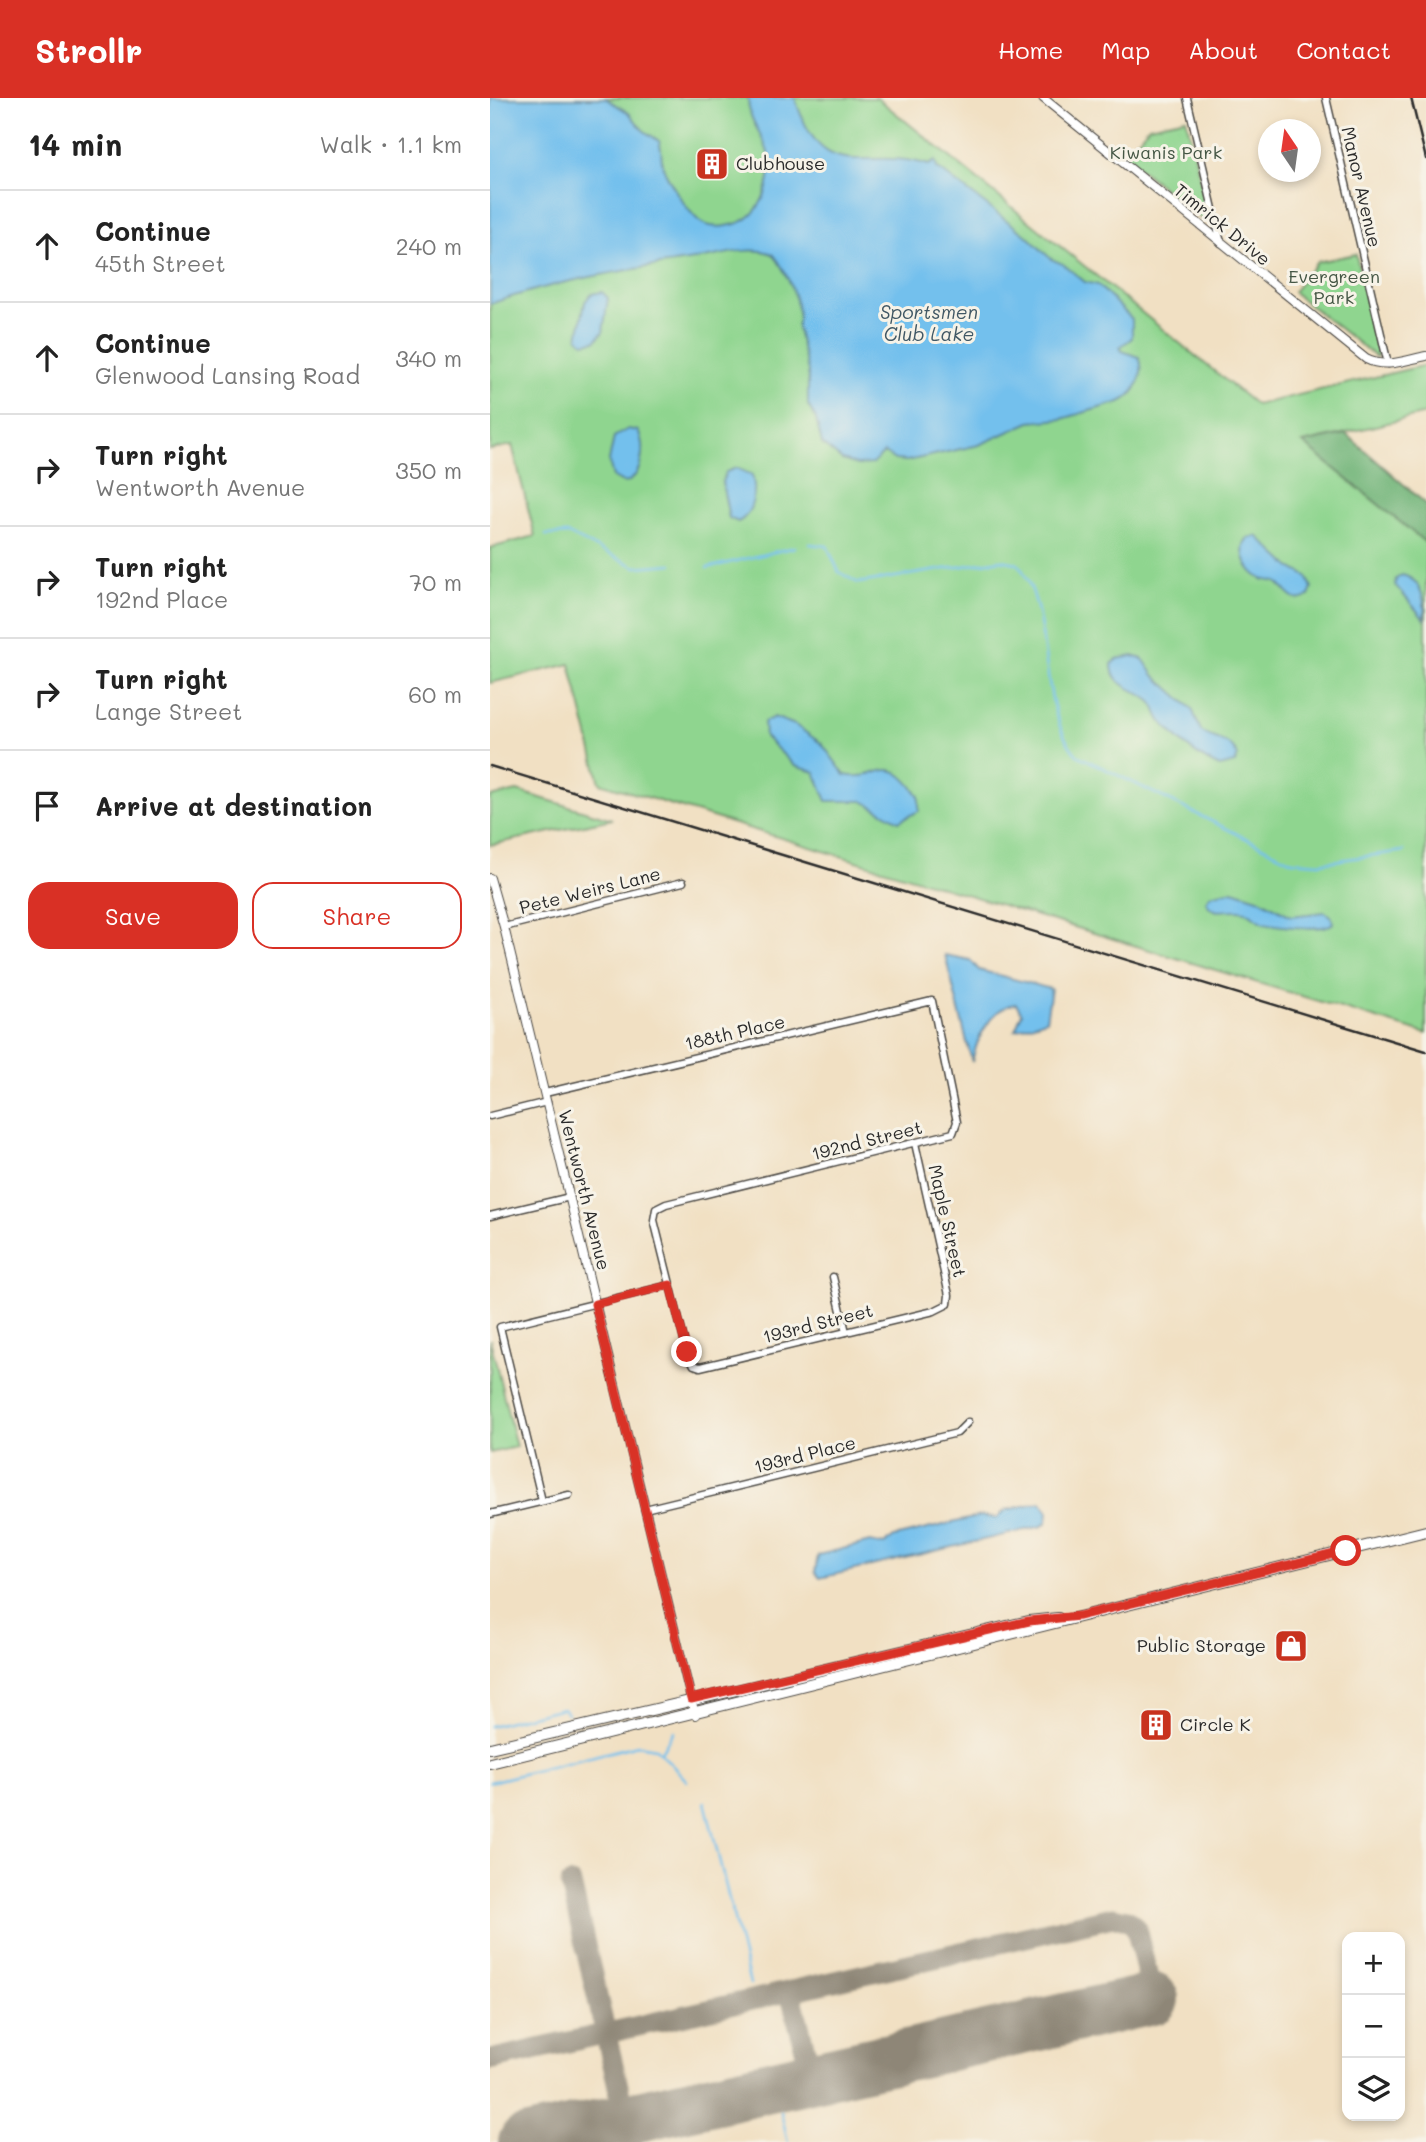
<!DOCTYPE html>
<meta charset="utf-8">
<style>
body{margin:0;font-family:Mali,sans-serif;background:#f2f2f2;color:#222}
.controls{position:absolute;right:21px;bottom:21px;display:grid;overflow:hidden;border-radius:14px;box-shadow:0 4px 10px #0003}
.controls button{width:63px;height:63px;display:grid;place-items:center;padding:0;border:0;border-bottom:2px solid #e0e0e0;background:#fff;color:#222;font:35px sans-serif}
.compass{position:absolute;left:768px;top:21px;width:63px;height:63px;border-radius:50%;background:#fff;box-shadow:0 4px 10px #0003;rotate:347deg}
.stop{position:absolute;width:21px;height:21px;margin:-16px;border:5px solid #d93025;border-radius:50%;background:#fff}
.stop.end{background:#d93025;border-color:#fff;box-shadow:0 2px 7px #0008}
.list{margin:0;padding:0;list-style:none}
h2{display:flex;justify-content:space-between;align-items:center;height:91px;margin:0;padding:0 28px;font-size:30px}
h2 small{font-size:23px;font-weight:400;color:#767676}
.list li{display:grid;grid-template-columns:46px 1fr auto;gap:21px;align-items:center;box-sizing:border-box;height:112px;padding:0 28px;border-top:2px solid #e0e0e0}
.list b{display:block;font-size:26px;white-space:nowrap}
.list p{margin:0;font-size:23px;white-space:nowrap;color:#767676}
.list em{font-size:23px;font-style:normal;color:#767676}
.actions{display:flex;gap:14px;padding:21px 28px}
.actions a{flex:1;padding:16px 0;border:2px solid #d93025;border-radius:21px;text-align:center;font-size:24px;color:#d93025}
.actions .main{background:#d93025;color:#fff}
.icon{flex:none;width:38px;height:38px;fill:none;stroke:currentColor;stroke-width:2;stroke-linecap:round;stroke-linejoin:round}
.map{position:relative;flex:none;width:936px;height:2044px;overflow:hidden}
header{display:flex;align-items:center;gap:42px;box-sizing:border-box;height:98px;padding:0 35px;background:#d93025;color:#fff}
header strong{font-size:33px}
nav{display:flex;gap:38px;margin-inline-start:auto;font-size:24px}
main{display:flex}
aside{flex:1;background:#fff}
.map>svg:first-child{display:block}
</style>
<header>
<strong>Strollr</strong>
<nav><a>Home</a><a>Map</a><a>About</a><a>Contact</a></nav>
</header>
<main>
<aside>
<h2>14 min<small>Walk · 1.1 km</small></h2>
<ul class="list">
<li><svg class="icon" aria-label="ahead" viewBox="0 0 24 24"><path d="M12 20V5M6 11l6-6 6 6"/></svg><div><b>Continue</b><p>45th Street</p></div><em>240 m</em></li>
<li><svg class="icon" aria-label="ahead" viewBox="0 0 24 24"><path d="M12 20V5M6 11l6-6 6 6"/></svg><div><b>Continue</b><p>Glenwood Lansing Road</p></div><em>340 m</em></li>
<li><svg class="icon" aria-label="right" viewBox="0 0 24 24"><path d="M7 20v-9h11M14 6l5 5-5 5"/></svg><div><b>Turn right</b><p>Wentworth Avenue</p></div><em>350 m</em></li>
<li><svg class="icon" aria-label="right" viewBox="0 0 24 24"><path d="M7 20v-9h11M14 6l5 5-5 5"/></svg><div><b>Turn right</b><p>192nd Place</p></div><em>70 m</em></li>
<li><svg class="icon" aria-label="right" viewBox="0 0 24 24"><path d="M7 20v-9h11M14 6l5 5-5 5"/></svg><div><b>Turn right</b><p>Lange Street</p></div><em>60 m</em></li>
<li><svg class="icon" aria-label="arrive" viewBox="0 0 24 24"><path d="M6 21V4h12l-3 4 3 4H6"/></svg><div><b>Arrive at destination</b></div></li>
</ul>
<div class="actions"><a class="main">Save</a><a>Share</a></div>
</aside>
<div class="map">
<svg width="936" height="2044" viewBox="0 0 936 2044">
<rect width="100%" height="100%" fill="#f7f3e8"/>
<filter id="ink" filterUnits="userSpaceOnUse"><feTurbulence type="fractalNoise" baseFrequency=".0143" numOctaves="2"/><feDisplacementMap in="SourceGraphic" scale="14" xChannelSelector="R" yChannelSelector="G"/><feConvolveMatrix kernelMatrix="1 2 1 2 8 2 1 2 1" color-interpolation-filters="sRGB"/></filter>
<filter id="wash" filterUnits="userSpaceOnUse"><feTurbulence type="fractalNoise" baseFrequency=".00686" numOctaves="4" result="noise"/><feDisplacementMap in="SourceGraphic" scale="28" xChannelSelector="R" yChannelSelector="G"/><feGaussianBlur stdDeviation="1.57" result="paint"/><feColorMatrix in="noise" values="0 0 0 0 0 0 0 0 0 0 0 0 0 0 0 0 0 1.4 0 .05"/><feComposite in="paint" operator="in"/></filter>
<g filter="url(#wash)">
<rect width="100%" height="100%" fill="#f1e0c3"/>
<!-- green -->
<g fill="#8fd58f" stroke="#5d805d" stroke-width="2">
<polygon points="0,0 387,0 766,307 936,267 936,316 813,345 936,445 936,936 110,685 80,566 0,585 0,450 45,438 22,347 0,352"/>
<polygon points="696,20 718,115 717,119 712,121 634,58 659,28"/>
<polygon points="866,156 888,256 886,259 803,194 827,164"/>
<polygon points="27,693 122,721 0,747 0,699"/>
<polygon points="0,1241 26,1349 0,1355"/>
</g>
<!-- forest -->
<polygon fill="#73b67a" stroke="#4f7052" stroke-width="2" points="856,336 936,406 936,445 813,345"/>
<!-- water -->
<g fill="#73c0ed" stroke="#4f768c" stroke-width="2">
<path d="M0,0H115L139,15L153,32L169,43C172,51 171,57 172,64C175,79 201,120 214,126C225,131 240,128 251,124C267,117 276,98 279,81C285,41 258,32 258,0H305C334,93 373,46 439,67L445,63L447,70L536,137L561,161L573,166L595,184L608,187L642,221V240L630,249L632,253L649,259C656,276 646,297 630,304L572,321L540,324L489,347L417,363L405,362L394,355L382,366L368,367L352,362L332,346L326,321L318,307V273L307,229C313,209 296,172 283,156C258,147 230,158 204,162C135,172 67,182 0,206Z"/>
<polygon points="112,194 118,200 113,234 105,243 94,245 88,240 95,204 101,196"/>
<path d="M138,331L148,333C156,348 153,378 135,385L123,379L119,363L124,339Z"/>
<path d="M246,370L262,377C267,392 263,417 248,424L239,420L232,384L236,374Z"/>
<path d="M767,438L800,469L817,478L822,490L819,498C803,508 799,494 788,485C784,482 777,483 772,481C757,474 747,452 758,440Z"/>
<path d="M912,477C932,481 936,504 934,521L905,487L906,481Z"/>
<path d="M643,558L653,561L664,577L702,611L711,633C725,644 739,639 748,658L745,665L730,669C709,660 688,642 673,625C668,620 667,612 663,606C653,592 621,590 622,566L627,561Z"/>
<path d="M284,619L305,627L332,646L355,677C391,685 396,650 429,698V713L409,723L373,703H337L325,674L305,668L275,639L274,624Z"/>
<path d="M743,792L768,800L801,818L835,814L841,818L843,825C835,834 787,828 774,825C766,822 762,816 755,813C740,808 723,821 716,803L720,797Z"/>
<path d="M455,857L480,862L489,872L561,891L556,922L525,932L532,915L526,906C501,908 486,943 482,964Z"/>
<polygon points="551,1404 558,1414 557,1424 552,1428 330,1480 325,1474 328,1457 380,1444 394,1447 404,1439 491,1418 507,1420 516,1412"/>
</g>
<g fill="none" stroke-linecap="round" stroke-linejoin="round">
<!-- stream -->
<g stroke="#73c0ed" stroke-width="2.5">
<polyline points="56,437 78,436 146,469 182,466"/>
<path d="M320,446L337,448L349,474L368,485L511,462L527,465C565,509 545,611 587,657L802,763L829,765L914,753"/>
<polyline points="217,470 305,449"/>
<polyline points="0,1628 73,1610 78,1616"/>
<polyline points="171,1654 184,1633"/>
<polyline points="0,1684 148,1647 166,1650 197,1683"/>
<polyline points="215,1704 260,1886"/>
<polyline points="291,2014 298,2044"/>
</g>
<!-- taxiway -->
<g stroke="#8e8677" stroke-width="21">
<polyline points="81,1786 141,2044"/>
<polyline points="300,1893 322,1978"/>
<polyline points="0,1962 623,1819 637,1822 646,1829 663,1901"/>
</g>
<!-- runway -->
<polyline stroke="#8e8677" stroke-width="52" points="34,2044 663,1901"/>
</g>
</g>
<g filter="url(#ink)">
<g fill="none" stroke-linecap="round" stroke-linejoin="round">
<defs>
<g id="minor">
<polyline points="697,0 731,145"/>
<polyline points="836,0 898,266"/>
<polyline points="14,829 193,784"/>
<polyline points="55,995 442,903 467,1024 463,1035 176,1106 166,1111 164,1122 197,1254 204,1267 210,1269 444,1213 458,1206 459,1197 425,1045"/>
<polyline points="0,1018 57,1004"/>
<polyline points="0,1118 80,1099"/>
<polyline points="343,1179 356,1234"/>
<polyline points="52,1403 10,1229 180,1187"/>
<polyline points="155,1411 467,1335 478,1324"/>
<polyline points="0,1416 79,1397"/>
</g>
<g id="tertiary">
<path d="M553,0L876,261C895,271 916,262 936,258"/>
<polyline points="0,780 14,829 205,1617"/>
</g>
<g id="secondary">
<polyline points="0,1650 539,1523 568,1520"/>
<polyline points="0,1665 936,1433"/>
</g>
</defs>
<!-- minor casing -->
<use href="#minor" stroke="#494642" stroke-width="9"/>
<!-- tertiary casing -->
<use href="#tertiary" stroke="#494642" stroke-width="10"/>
<!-- secondary casing -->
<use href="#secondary" stroke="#494642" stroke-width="12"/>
<!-- minor -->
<use href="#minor" stroke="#fff" stroke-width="6"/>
<!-- tertiary -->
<use href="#tertiary" stroke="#fff" stroke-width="8"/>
<!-- secondary -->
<use href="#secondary" stroke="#fff" stroke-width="10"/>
<!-- rail -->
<g stroke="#2b2b2b" stroke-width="2.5">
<polyline points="921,0 936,61"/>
<polyline points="0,668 936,953"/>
</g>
</g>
</g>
<g fill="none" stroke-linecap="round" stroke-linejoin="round" filter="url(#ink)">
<!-- route -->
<polyline stroke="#d93025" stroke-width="9" points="197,1254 180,1187 105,1206 201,1601 539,1523 589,1518 856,1453"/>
</g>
<!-- icons -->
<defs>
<symbol id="building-square" viewBox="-11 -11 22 22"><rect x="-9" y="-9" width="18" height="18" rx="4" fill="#c8321e" stroke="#f7f3e8"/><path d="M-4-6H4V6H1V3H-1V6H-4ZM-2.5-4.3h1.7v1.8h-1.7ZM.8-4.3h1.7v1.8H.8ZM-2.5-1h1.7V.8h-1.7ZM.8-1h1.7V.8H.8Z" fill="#fff"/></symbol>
<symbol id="shop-square" viewBox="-11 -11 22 22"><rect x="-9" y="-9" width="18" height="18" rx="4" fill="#c8321e" stroke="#f7f3e8"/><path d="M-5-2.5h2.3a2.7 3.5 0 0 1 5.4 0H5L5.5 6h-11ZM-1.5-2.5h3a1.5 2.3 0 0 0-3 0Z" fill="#fff"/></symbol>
</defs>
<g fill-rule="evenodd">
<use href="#building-square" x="203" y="47" width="38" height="38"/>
<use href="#shop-square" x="782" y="1529" width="38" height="38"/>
<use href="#building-square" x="647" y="1608" width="38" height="38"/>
</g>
<g text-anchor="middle" stroke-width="6" stroke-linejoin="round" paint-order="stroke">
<!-- park labels -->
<g font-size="18" fill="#445644" stroke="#f7f3e8">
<text x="676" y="61">Kiwanis Park</text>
<text x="844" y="185">Evergreen<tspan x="844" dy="21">Park</tspan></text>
</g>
<!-- poi labels -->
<g font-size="18" fill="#2b2b2b" stroke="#f7f3e8" text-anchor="start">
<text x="246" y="72">Clubhouse</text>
<text x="776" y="1554" text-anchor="end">Public Storage</text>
<text x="690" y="1633">Circle K</text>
</g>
<!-- street labels -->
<g font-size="18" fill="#2b2b2b" stroke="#f7f3e8">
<text transform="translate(871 89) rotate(77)" y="6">Manor Avenue</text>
<text transform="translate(732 127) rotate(39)" y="6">Timrick Drive</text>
<text transform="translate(100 793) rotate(-14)" y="6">Pete Weirs Lane</text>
<text transform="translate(245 935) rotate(-13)" y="6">188th Place</text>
<text transform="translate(377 1043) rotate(-14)" y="6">192nd Street</text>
<text transform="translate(94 1092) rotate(76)" y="6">Wentworth Avenue</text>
<text transform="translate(457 1123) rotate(77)" y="6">Maple Street</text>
<text transform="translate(328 1226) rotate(-14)" y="6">193rd Street</text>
<text transform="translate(315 1357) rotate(-14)" y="6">193rd Place</text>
</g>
<!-- water labels -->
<g font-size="19" font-style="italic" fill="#415865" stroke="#f7f3e8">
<text x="439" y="221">Sportsmen<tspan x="439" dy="22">Club Lake</tspan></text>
</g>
</g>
</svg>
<div class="controls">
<button>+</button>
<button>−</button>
<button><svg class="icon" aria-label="layers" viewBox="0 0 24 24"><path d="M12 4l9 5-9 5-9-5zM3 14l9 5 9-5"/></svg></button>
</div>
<svg class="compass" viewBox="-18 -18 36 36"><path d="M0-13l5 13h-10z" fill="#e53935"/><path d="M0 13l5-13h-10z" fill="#767676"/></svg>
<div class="stop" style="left:856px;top:1453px"></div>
<div class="stop end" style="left:197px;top:1254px"></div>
</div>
</main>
